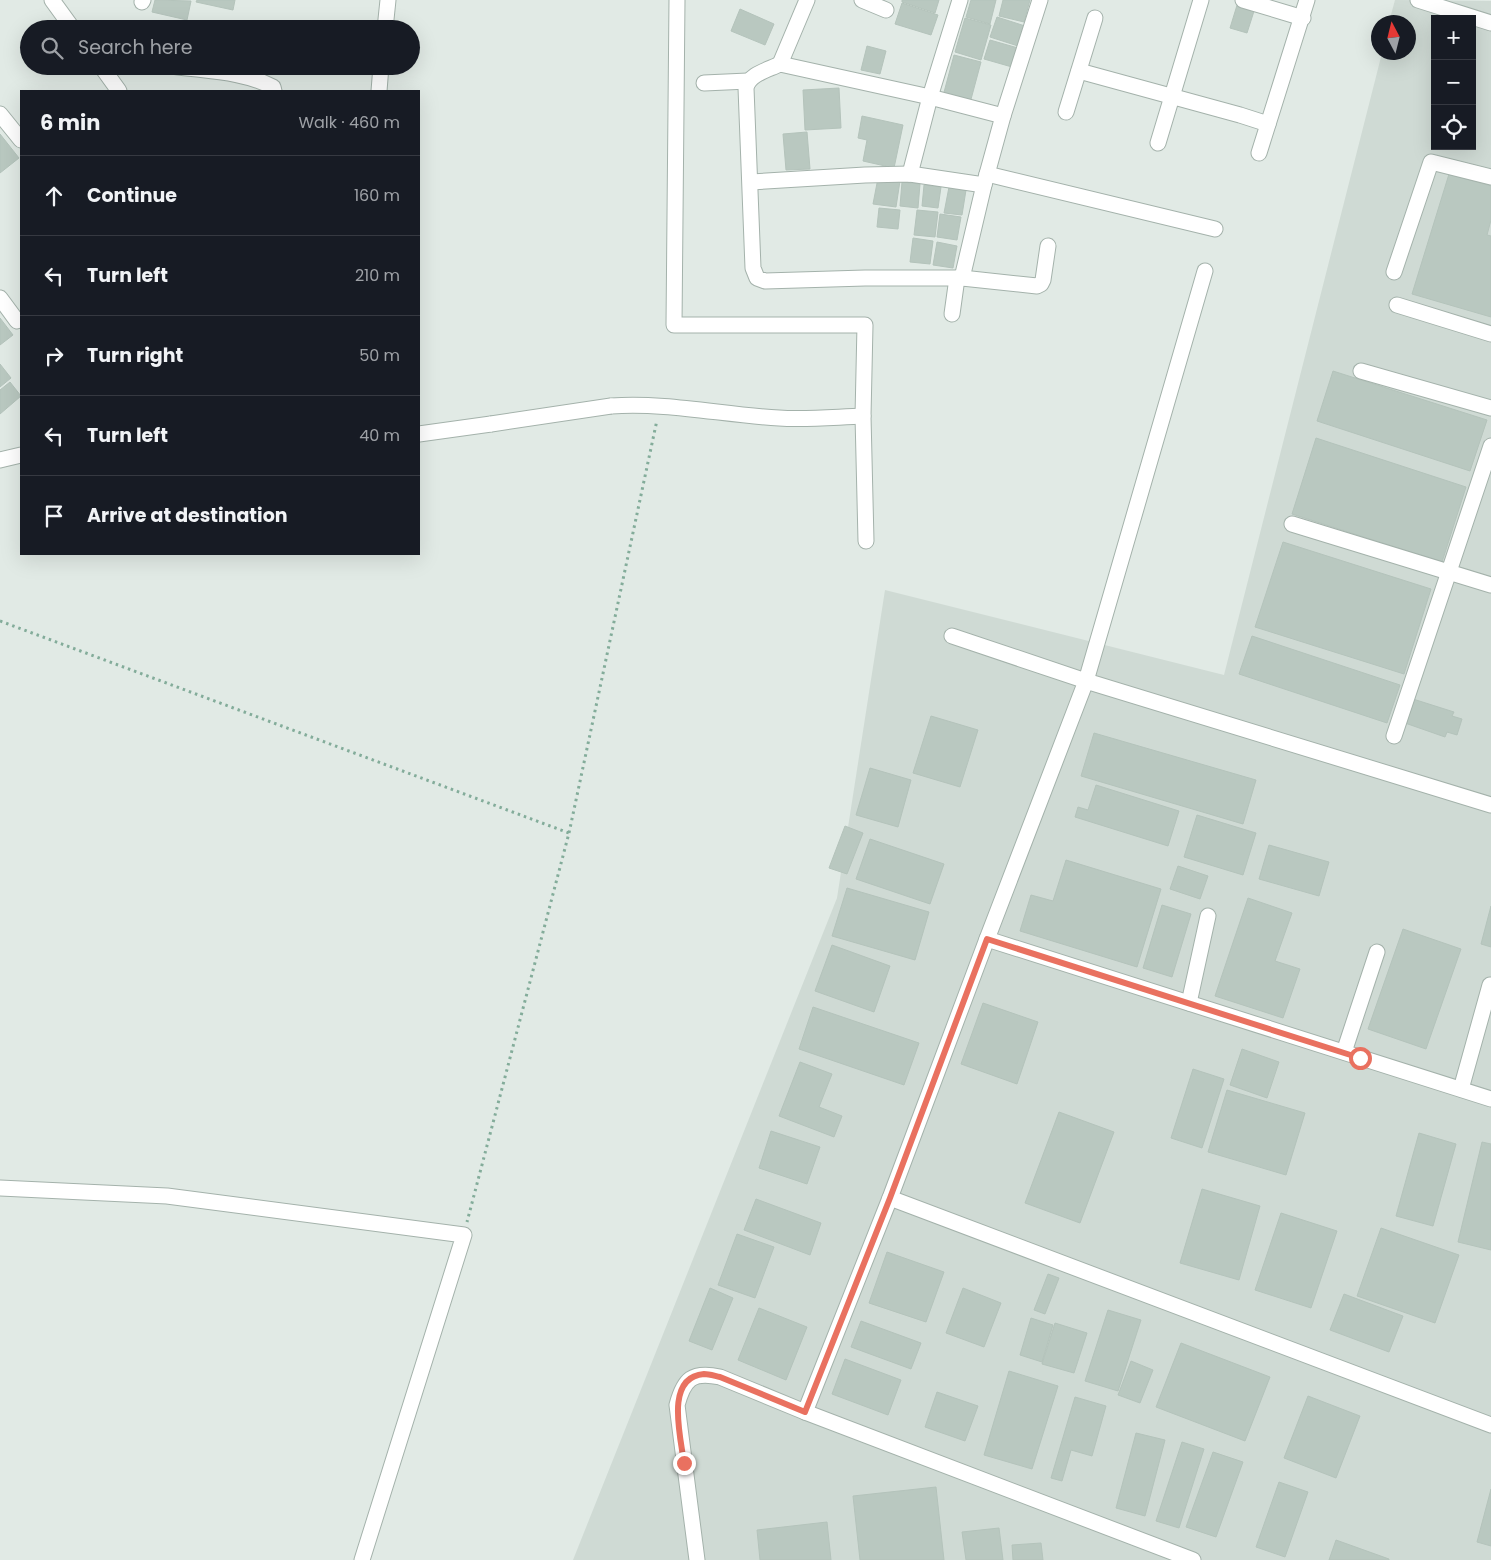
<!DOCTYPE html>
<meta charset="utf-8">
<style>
body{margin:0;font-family:Poppins,sans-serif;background:#20242c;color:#f1f3f6}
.controls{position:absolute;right:15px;top:15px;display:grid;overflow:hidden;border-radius:0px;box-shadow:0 5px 20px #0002}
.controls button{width:45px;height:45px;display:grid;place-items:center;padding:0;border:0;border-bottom:1px solid #363941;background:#171b24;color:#f1f3f6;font:25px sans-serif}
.compass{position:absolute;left:1371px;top:15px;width:45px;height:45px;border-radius:50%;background:#171b24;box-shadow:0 5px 20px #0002;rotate:353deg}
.stop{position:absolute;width:15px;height:15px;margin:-11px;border:4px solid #e97160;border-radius:50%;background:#fff}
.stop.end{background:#e97160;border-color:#fff;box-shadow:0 1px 5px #0008}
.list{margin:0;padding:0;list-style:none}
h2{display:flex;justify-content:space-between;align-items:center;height:65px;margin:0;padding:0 20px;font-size:21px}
h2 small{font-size:16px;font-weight:400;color:#9ea1a6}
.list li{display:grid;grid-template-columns:32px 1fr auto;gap:15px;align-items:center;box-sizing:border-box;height:80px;padding:0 20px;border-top:1px solid #363941}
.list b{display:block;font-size:19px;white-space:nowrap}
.list em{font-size:16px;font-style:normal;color:#9ea1a6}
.icon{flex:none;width:28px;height:28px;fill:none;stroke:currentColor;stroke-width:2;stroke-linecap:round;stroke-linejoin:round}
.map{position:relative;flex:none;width:1491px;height:1560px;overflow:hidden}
.search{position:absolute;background:#171b24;box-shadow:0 5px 20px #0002;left:20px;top:20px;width:400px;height:55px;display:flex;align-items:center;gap:12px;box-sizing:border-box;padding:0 18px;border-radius:28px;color:#9ea1a6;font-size:19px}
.panel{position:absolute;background:#171b24;box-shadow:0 5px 20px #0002;left:20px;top:90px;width:400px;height:465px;border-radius:0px}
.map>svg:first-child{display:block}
</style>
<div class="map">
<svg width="1491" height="1560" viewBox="0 0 1491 1560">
<rect width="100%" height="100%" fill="#e1eae5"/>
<!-- built -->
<path fill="#cfdad4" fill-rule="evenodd" d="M1395,0L1491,1V1560H573L837,898L885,590L1224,675L1382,53L1408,52V22H1389ZM1435,19H1472V146H1435Z"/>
<!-- building -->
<g fill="#b9c8c0" stroke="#b4c3bb">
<polygon points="155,0 191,1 187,20 152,12"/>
<polygon points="197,0 235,0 233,10 196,2"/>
<polygon points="902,0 939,0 935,13 902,2"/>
<polygon points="971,0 996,0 990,24 966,17"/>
<polygon points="1003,0 1030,0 1024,22 999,16"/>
<polygon points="1238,2 1255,8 1247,33 1230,28"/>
<polygon points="902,3 938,15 931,35 895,24"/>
<polygon points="740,9 774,24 765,45 731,31"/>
<polygon points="997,17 1025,26 1018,46 990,37"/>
<polygon points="965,18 991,25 981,60 955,52"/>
<polygon points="990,40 1018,48 1012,67 984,59"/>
<polygon points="867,46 886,51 880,74 861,70"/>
<polygon points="954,55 981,62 970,103 943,96"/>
<polygon points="839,88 841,128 805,130 803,90"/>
<polygon points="862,116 903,125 894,168 863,161 867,140 858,138"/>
<polygon points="807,132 810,169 786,170 783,134"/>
<polygon points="0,134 19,158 0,173"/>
<polygon points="1449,174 1491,186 1491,220 1487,235 1491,236 1491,317 1412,294"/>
<polygon points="878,178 900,181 896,207 873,204"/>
<polygon points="902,182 920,184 918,208 900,206"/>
<polygon points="924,185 941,187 938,208 922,206"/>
<polygon points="949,187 966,190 962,215 944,213"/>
<polygon points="879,208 900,210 898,229 877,227"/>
<polygon points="917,210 938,212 935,237 914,235"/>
<polygon points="940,214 961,217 957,240 937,237"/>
<polygon points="913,238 933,241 930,264 910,262"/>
<polygon points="937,242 957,246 953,268 933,265"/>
<polygon points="0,318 13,335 0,345"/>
<polygon points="0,364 11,378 0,387"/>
<polygon points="1333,371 1487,420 1470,471 1317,421"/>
<polygon points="10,382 21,396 0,414 0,390"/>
<polygon points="1316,438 1466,487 1442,562 1292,514"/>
<polygon points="1283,542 1431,589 1404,674 1255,627"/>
<polygon points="1252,636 1400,685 1387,723 1239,674"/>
<polygon points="1413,699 1454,712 1452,716 1462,719 1457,735 1447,732 1445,737 1405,723"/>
<polygon points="931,716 978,730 960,787 913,773"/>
<polygon points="1094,733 1256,780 1243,824 1081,776"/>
<polygon points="870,768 911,780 898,827 856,815"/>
<polygon points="1096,785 1179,811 1168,846 1075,817 1078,807 1088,810"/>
<polygon points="1197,815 1256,833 1243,875 1184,857"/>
<polygon points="845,826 863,833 847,874 829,868"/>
<polygon points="870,839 944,864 930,904 856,879"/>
<polygon points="1269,845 1329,862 1319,896 1259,879"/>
<polygon points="1066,860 1161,889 1137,967 1020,931 1031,895 1053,901"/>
<polygon points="1178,866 1208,876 1200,899 1170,889"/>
<polygon points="847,888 929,912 915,960 832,936"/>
<polygon points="1248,898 1292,913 1275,961 1300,969 1283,1018 1215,996"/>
<polygon points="1162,905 1191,914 1172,977 1143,968"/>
<polygon points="1491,906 1491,947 1481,944"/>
<polygon points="1403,929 1461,949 1426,1049 1368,1029"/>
<polygon points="832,945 890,966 874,1012 815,991"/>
<polygon points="983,1003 1038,1022 1017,1084 961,1064"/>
<polygon points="813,1007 919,1043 904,1085 799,1049"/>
<polygon points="1242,1049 1279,1062 1267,1098 1230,1085"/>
<polygon points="800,1062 832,1074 819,1107 842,1116 834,1137 779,1116"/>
<polygon points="1193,1069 1224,1079 1202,1148 1171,1138"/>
<polygon points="1227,1090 1305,1113 1286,1175 1208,1152"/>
<polygon points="1059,1112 1114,1132 1080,1223 1025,1203"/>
<polygon points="771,1131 820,1147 807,1184 759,1168"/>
<polygon points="1419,1133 1456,1144 1433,1226 1396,1216"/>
<polygon points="1482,1142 1491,1144 1491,1250 1458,1242"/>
<polygon points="1202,1189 1260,1206 1239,1280 1180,1263"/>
<polygon points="756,1199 821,1223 810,1255 744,1230"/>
<polygon points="1281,1213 1337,1231 1311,1308 1255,1290"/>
<polygon points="1381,1228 1459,1255 1435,1323 1357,1296"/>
<polygon points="737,1234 774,1247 755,1298 718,1285"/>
<polygon points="887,1252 944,1272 926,1322 869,1303"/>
<polygon points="1048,1274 1059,1278 1045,1314 1034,1310"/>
<polygon points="710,1288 733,1298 712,1350 689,1341"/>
<polygon points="963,1288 1001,1303 984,1347 946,1333"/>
<polygon points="1344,1294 1403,1316 1389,1352 1330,1330"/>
<polygon points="759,1308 807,1327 786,1380 738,1360"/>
<polygon points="1108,1310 1141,1320 1118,1391 1085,1381"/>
<polygon points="1031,1318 1053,1325 1042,1362 1020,1355"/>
<polygon points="861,1321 921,1343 911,1369 851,1347"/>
<polygon points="1055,1323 1087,1333 1074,1373 1042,1364"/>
<polygon points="1181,1343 1270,1377 1245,1441 1156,1407"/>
<polygon points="845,1359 901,1380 888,1415 832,1394"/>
<polygon points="1131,1361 1153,1370 1140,1403 1118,1395"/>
<polygon points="1009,1371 1058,1386 1032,1469 984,1455"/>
<polygon points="937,1392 978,1406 965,1441 925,1427"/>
<polygon points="1308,1396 1360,1416 1336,1478 1284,1458"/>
<polygon points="1075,1397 1106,1406 1092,1456 1071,1450 1062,1481 1051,1478"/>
<polygon points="1136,1433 1165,1440 1145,1516 1116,1508"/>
<polygon points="1182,1442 1204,1449 1179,1528 1156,1521"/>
<polygon points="1213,1452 1243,1462 1216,1537 1186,1527"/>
<polygon points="1279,1482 1308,1492 1285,1557 1256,1547"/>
<polygon points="936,1487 944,1560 860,1560 853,1496"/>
<polygon points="1491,1489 1491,1546 1477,1542"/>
<polygon points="827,1522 831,1560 760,1560 757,1530"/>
<polygon points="999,1528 1003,1560 966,1560 962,1532"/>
<polygon points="1336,1540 1389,1559 1389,1560 1329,1560"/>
<polygon points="1041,1543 1043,1560 1013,1560 1012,1545"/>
</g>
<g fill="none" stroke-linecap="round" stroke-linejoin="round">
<defs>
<g id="minor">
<polyline points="52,0 73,29"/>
<polyline points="677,0 674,325 865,325 863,416 866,541"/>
<polyline points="862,0 886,10"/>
<polyline points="1243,0 1303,18"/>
<polyline points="1418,0 1491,23"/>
<polyline points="142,2 143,0"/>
<polyline points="385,29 388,0"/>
<path d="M780,64L930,97L1003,116L984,185L962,278H865L765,281L757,278L753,268L746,88C749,74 768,70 780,64Z"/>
<polyline points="780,64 807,0"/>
<polyline points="101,66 119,91"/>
<path d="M172,66C205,71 243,71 273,87L274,91"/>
<polyline points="1079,71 1240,115 1268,124"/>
<polyline points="704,83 748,81"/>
<polyline points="379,91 381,66"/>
<polyline points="1066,112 1095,18"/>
<polyline points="0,114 21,140"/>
<polyline points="1003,116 1040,0"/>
<polyline points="1158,143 1201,0"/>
<polyline points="1259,153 1307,0"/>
<polyline points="910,174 930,97 960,0"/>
<polyline points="987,174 1215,229"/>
<polyline points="751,182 865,175 910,174 984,185"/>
<polyline points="1394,272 1431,162 1491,177"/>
<polyline points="962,278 1037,286 1041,284 1043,280 1048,246"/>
<polyline points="0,298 17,321"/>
<polyline points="1397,305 1491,334"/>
<polyline points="952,314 957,278"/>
<polyline points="1361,371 1491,408"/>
<path d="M611,406C667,402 723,415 779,418C806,420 835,417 863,416"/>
<polyline points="419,434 491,424"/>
<polyline points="0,460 21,455"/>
<polyline points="1292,524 1491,585"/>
<polyline points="952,636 1086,681 1491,805"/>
<polyline points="1394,736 1491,446"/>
<polyline points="987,939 1491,1099"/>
<polyline points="1189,1003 1208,916"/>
<polyline points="1344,1052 1377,952"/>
<polyline points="1461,1089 1490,985"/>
<polyline points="0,1188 167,1196 464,1235 362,1560"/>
<polyline points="890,1198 1491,1425"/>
<polyline points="805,1412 890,1198 987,939 1086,681 1205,271"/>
<path d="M697,1560L677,1405C684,1379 692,1371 720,1377L805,1412L1193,1560"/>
</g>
</defs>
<!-- minor casing -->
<use href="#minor" stroke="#a4b2ab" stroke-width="17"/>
<!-- path -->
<g stroke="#83ac9a" stroke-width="3" stroke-dasharray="2.5 4" stroke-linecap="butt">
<polyline points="0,621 569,833 467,1222"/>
<polyline points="569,833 657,420"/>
</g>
<!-- minor -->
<use href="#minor" stroke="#fff" stroke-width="15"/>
<defs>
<polyline id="minor-bridge" points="491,424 611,406"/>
</defs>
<!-- minor-bridge casing -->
<use href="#minor-bridge" stroke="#a4b2ab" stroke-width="17" stroke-linecap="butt"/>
<!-- minor-bridge -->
<use href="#minor-bridge" stroke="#fff" stroke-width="15"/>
</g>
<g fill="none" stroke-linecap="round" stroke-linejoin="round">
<!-- route -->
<path stroke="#e97160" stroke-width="6" d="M684,1463C681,1438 664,1377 704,1374C709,1374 715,1376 720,1377L805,1412L890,1198L987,939L1360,1058"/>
</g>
</svg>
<div class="controls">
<button>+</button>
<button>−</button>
<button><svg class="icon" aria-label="locate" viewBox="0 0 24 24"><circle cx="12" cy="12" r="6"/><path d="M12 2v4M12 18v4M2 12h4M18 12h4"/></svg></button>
</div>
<svg class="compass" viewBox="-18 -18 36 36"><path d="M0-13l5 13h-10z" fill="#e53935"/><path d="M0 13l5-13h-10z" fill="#9ea1a6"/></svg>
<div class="stop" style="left:1360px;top:1058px"></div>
<div class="stop end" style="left:684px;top:1463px"></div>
<div class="search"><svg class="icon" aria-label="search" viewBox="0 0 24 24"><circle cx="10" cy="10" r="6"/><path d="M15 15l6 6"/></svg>Search here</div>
<section class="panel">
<h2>6 min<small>Walk · 460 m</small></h2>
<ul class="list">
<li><svg class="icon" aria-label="ahead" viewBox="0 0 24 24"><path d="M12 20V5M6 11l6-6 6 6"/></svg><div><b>Continue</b></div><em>160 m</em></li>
<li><svg class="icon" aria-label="left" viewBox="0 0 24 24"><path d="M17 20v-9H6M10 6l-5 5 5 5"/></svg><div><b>Turn left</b></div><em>210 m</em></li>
<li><svg class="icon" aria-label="right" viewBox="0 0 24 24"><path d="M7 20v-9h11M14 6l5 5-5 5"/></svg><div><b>Turn right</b></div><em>50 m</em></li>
<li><svg class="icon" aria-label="left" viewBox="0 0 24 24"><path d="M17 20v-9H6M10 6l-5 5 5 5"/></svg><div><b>Turn left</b></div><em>40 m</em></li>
<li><svg class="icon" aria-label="arrive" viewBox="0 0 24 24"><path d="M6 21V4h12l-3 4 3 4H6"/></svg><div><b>Arrive at destination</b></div></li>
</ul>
</section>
</div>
